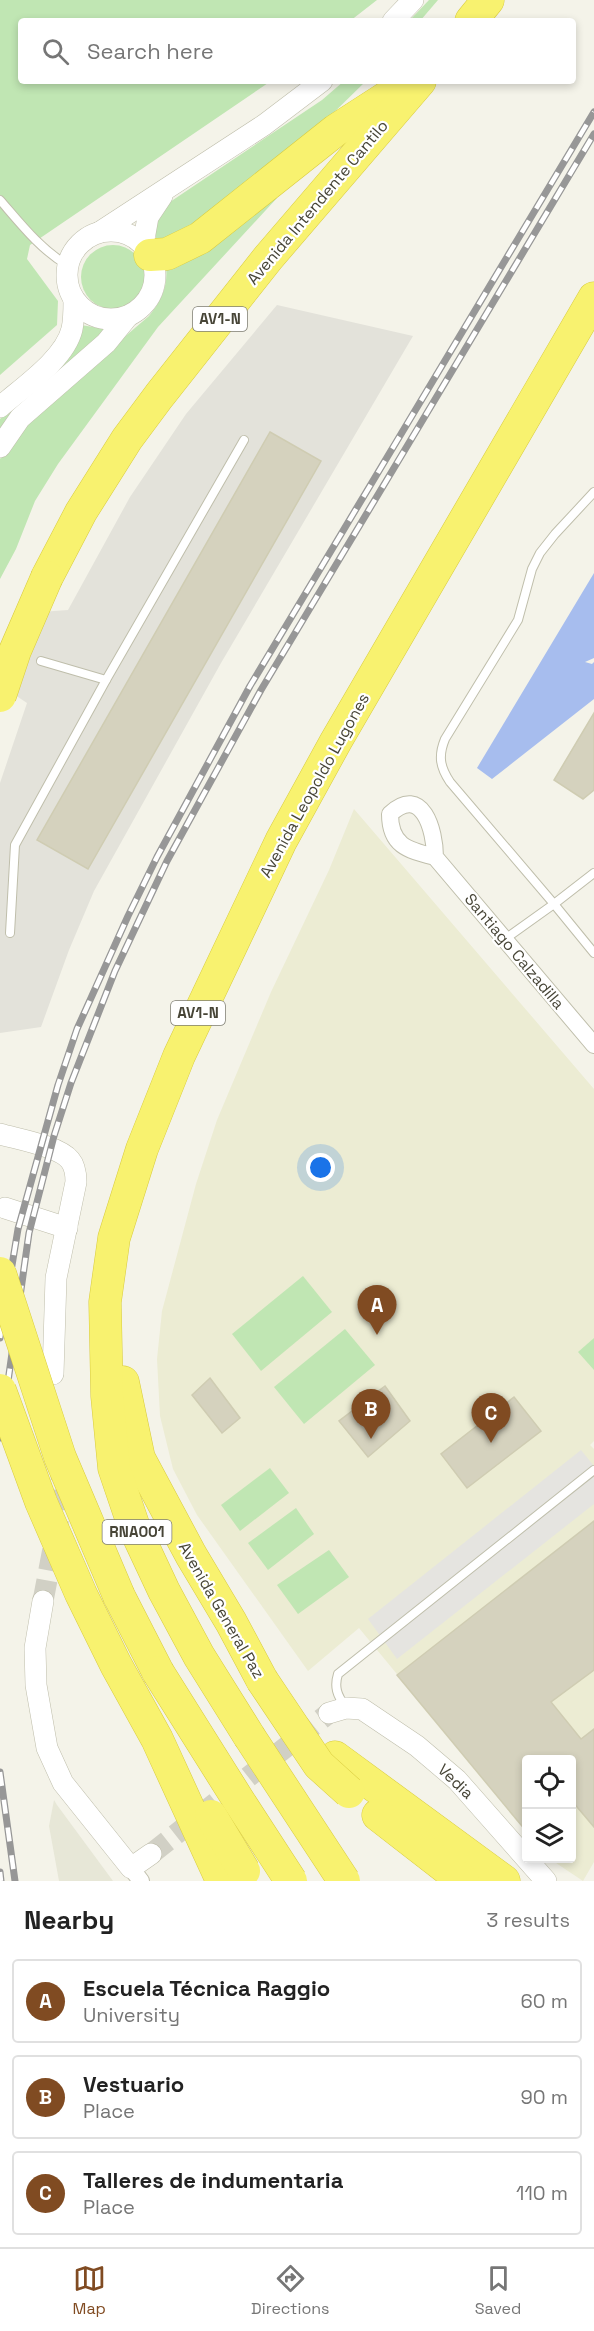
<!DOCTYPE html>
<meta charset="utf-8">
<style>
body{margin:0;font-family:"Space Grotesk",sans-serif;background:#f2f2f2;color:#222}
.controls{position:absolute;right:18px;bottom:18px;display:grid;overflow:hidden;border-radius:6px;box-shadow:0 3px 9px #0003}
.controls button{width:54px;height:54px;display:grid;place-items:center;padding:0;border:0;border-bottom:2px solid #e0e0e0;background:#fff;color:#222;font:30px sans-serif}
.you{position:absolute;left:321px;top:1168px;width:21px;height:21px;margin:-15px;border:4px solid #fff;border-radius:50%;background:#1a73e8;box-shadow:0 0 0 9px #1a73e833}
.badge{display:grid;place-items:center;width:39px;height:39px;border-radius:50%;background:#804b22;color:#fff;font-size:20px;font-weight:700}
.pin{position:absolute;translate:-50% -50px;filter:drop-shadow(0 2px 3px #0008)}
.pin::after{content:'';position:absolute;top:32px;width:21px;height:18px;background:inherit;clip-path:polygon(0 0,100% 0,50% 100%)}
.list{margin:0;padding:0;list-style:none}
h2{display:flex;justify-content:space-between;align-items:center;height:78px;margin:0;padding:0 24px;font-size:26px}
h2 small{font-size:20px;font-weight:400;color:#767676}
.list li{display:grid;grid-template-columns:39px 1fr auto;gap:18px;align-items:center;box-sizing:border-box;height:84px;margin:0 12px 12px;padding:0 12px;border:2px solid #e0e0e0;border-radius:6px}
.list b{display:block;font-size:22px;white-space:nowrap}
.list p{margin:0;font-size:20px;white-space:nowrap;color:#767676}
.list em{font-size:20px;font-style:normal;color:#767676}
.icon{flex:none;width:33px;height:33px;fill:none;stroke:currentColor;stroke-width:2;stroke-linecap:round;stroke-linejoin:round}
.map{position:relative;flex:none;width:594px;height:1881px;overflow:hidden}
.search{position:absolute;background:#fff;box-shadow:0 3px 9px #0003;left:18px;right:18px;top:18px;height:66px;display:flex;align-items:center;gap:15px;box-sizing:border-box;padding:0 21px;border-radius:6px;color:#767676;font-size:22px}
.sheet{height:366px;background:#fff}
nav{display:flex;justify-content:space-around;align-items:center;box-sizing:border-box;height:84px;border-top:2px solid #e0e0e0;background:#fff;font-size:16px;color:#767676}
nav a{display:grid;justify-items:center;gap:3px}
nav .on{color:#804b22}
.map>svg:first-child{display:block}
</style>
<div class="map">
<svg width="594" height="1881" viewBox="0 0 594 1881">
<rect width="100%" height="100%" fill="#f4f3e9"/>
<!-- residential -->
<polygon fill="#e7e7d7" points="54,1800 57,1805 113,1881 59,1881 49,1826"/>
<!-- industrial -->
<polygon fill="#e3e2da" points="277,305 413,336 221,663 94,891 69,950 41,1027 0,1033 0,783 27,703 15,695 40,612 68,610 130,497 186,414"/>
<!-- education -->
<polygon fill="#ececd3" points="354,809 594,1089 594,1441 590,1445 594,1449 594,1862 583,1881 550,1859 572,1858 572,1760 526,1760 526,1831 359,1628 308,1671 197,1515 173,1469 160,1416 157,1359 162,1311 196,1184 217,1120 271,992 329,870"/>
<!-- green -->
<g fill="#c0e6b3">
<polygon points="0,0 377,0 350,21 21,21 21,81 271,81 30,245 27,259 58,301 57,325 0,375"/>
<polygon points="429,0 438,0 420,21 409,21"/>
<polygon points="344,81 366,81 315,131 165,246 156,238 156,218 164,206 322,100"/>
<path d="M272,189L277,198L158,327L104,401L58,464L35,501L16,549L0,579V459L26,421L149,316C162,300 168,286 166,266Z"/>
<circle cx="113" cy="277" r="32"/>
<polygon points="81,325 105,329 102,336 0,433 0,419 64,362"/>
<polygon points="303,1276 332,1312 261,1371 232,1334"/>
<polygon points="345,1329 375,1365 304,1424 274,1387"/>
<polygon points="594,1338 594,1370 578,1352"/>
<polygon points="270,1468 289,1493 240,1531 221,1505"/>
<polygon points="296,1508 314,1534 268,1570 248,1543"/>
<polygon points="329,1550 349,1577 298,1614 277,1585"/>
</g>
<!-- parking -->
<polygon fill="#e5e4e0" points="581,1450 594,1466 594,1504 397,1659 368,1619"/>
<!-- water -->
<polygon fill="#a7bdee" points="594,573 594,658 585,662 592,664 594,662 594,699 492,779 477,768"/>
<!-- building -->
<g fill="#d5d2be" stroke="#cfccb2" stroke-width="1.5">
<polygon points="270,432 321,461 88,869 37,840"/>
<polygon points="594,713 594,790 583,799 554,780"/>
<polygon points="210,1378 240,1418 222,1433 192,1395"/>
<polygon points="385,1386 410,1421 368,1457 339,1421"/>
<polygon points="514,1397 541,1431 467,1488 441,1454"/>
<polygon points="594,1521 594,1670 551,1702 581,1739 594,1729 594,1827 572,1801 572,1760 526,1760 526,1831 397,1675"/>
</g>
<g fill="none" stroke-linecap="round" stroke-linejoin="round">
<!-- tertiary-tunnel -->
<g stroke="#d1d0c5" stroke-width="21" stroke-dasharray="21 10" stroke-linecap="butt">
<polyline points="43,1601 63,1496 61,1474"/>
<polyline points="151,1854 329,1713"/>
</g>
<defs>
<g id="service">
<path d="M0,200C20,223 40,249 67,265"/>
<path d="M594,492L555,534L540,553L532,569L518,620L445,739C438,756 440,767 450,782L554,904L594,873"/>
<polyline points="41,661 106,680 244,440"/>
<polyline points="10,933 15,845 106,680"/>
<polyline points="505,939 554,904 594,953"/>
<path d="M345,1706C337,1695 334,1687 338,1674L594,1470"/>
</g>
<g id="minor">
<path d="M435,857C435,830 422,784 390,814C390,846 408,850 435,857L594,1045"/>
<polyline points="131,1868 141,1881"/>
</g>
<g id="tertiary">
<polyline points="393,21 413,0"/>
<circle cx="111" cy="275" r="44"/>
<polyline points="100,232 264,125 322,81"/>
<polyline points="143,245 148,217 162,196"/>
<path d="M0,407C23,387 65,359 72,329C74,320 74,309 74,300"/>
<polyline points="0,447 20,418 106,343 128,316"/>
<path d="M0,1134C17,1139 59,1146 70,1160C75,1166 76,1175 76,1182L56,1278L53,1374"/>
<polyline points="5,1208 67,1228"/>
<polyline points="43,1601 35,1648 36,1685 47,1748 63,1783 131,1868 151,1854"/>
<polyline points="329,1713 346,1708 362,1709 417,1746 457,1780 546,1881"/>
</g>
<g id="motorway">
<polyline points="471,21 488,0"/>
<polyline points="150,255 167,254 200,238 336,130 401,88"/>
<polyline points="47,577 81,512 127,439 159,396 268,258 420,81"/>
<polyline points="123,1382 139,1458 191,1555 231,1622 262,1680"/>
<polyline points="119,1596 158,1672"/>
<polyline points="249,1736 199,1656 164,1591 134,1527 114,1468 107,1396 105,1302 114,1238 142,1149 179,1056 281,841 336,741 594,298"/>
<polyline points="335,1757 504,1881"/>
<polyline points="378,1815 463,1881"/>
</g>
</defs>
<!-- service casing -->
<use href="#service" stroke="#bfbeab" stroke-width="10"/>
<!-- minor casing -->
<use href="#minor" stroke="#bfbeab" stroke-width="18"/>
<!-- tertiary casing -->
<use href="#tertiary" stroke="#bfbeab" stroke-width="22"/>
<!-- motorway casing -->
<use href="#motorway" stroke="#d8cb3f" stroke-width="33"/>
<!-- service -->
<use href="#service" stroke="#fff" stroke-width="8"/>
<!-- minor -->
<use href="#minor" stroke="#fff" stroke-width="16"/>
<!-- tertiary -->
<use href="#tertiary" stroke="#fff" stroke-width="21"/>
<!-- motorway -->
<use href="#motorway" stroke="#f8f26f" stroke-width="32"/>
<defs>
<g id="rail">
<polyline points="0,1338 18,1229 58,1085 77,1029 128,916 157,857 250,686 594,112"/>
<polyline points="0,1438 29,1233 54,1136 71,1083 115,971 167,861 261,690 594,134"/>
<polyline points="0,1772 15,1881"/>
<polyline points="0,1872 1,1881"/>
</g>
</defs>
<!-- rail casing -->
<use href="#rail" stroke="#979797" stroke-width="7"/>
<!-- rail -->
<use href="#rail" stroke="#fff" stroke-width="4.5" stroke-dasharray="14" stroke-linecap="butt"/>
<defs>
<g id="motorway-bridge">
<polyline points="0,696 15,651 47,577"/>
<polyline points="0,1273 60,1457 119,1596"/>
<polyline points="0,1390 41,1502 81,1594 116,1665 157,1739 222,1881"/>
<polyline points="158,1672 239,1801 291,1881"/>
<polyline points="262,1680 319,1765 349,1792"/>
<polyline points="249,1736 344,1881"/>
<polyline points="211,1816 244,1871"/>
</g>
</defs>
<!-- motorway-bridge casing -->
<use href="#motorway-bridge" stroke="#d8cb3f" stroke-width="33" stroke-linecap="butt"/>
<!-- motorway-bridge -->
<use href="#motorway-bridge" stroke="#f8f26f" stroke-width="32"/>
</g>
<g text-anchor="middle" stroke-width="4.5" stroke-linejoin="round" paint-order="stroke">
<!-- shield labels -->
<g fill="#fff" stroke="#7e7d73" stroke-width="1.5">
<rect x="193" y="307" width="54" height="24" rx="4.5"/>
<rect x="171" y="1001" width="54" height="24" rx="4.5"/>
<rect x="102.5" y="1520" width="69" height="24" rx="4.5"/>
</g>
<g font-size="15" font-weight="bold" fill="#474537">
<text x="220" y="324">AV1-N</text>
<text x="198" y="1018">AV1-N</text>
<text x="137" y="1537">RNA001</text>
</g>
<!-- street labels -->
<g font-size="16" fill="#474537" stroke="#fff">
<text transform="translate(317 202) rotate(-50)" y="6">Avenida Intendente Cantilo</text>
<text transform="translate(314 785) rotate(-61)" y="6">Avenida Leopoldo Lugones</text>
<text transform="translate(515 951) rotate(50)" y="6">Santiago Calzadilla</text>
<text transform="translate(222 1610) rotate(60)" y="6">Avenida General Paz</text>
<text transform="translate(456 1781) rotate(44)" y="6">Vedia</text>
</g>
</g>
</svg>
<div class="controls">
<button><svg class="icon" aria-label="locate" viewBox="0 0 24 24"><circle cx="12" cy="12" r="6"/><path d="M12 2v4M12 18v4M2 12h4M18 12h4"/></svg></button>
<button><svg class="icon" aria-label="layers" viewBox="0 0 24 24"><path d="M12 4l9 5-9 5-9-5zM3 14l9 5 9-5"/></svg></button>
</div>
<div class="you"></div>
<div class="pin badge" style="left:377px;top:1335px">A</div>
<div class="pin badge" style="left:371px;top:1439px">B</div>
<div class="pin badge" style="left:491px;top:1443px">C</div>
<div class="search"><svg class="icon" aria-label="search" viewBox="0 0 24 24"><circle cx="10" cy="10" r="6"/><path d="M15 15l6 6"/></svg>Search here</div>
</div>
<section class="sheet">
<h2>Nearby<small>3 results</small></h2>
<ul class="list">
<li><span class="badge">A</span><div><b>Escuela Técnica Raggio</b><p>University</p></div><em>60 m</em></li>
<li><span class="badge">B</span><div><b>Vestuario</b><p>Place</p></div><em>90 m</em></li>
<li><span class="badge">C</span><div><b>Talleres de indumentaria</b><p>Place</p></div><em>110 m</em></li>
</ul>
</section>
<nav>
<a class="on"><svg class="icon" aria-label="map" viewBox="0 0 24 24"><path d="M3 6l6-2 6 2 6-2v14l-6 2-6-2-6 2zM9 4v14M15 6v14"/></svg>Map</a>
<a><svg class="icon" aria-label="directions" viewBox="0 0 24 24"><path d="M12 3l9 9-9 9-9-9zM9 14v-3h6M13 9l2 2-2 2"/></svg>Directions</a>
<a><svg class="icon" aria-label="saved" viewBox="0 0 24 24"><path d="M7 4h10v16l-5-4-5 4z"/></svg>Saved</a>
</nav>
